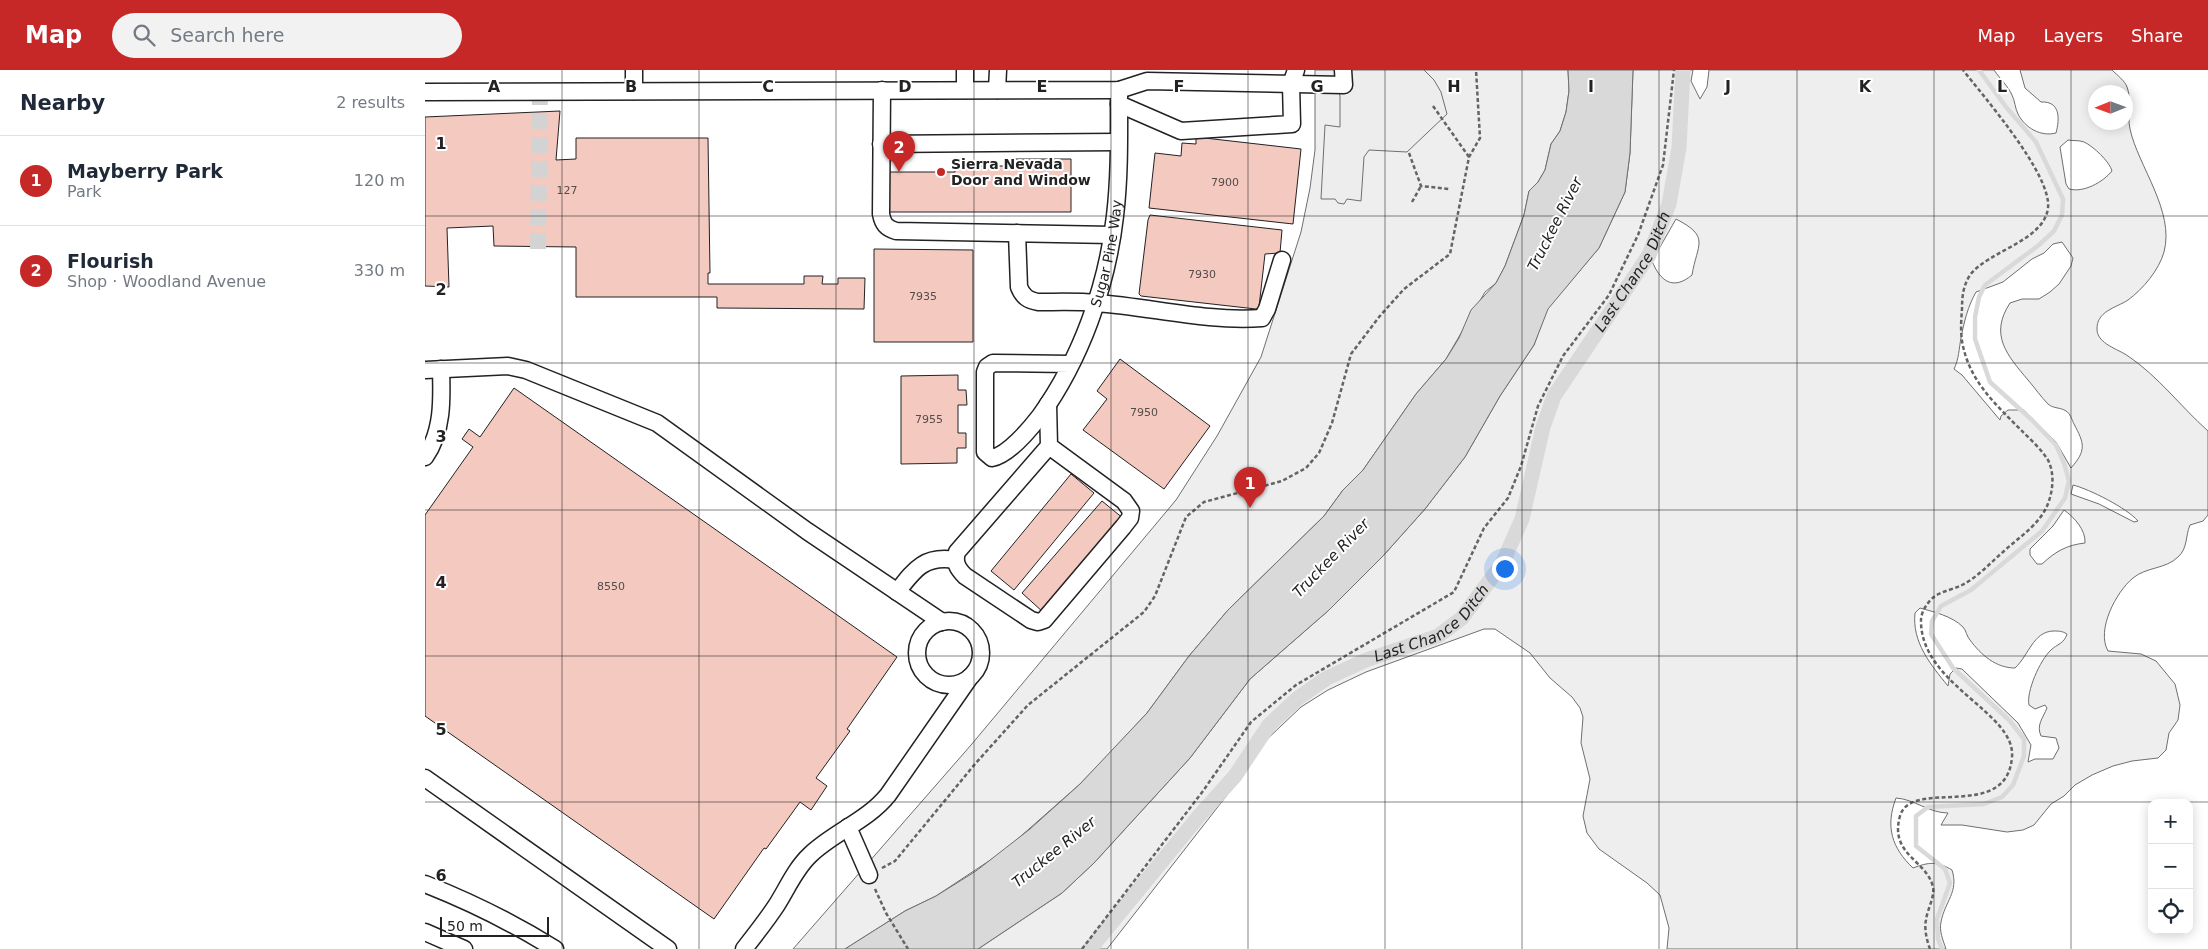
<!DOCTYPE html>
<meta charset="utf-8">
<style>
body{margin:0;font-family:"DejaVu Sans",sans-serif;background:#f2f2f3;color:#1f2937}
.controls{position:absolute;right:15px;bottom:15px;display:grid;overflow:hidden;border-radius:10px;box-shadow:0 2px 12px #0003}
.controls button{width:45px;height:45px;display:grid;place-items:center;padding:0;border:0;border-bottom:1px solid #e0e1e3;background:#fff;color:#1f2937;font:25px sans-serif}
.compass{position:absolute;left:1663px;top:15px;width:45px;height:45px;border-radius:50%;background:#fff;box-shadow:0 2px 12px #0003;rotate:269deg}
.scale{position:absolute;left:15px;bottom:12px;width:109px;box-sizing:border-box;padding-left:5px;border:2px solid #222;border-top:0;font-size:14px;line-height:18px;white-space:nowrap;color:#222;-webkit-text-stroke:4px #fff;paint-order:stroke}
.you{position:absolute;left:1079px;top:498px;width:18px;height:18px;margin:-12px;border:4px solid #fff;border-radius:50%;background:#1a73e8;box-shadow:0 0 0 8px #1a73e833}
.badge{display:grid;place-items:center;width:32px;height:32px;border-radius:50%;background:#c62828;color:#fff;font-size:16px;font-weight:700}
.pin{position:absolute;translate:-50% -41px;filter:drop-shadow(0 1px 2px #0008)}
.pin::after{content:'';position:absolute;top:26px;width:18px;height:15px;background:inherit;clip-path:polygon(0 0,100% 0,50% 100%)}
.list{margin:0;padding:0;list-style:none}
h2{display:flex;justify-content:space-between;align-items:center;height:65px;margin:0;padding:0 20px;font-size:21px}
h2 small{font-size:16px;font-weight:400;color:#747a83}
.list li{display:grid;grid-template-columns:32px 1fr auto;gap:15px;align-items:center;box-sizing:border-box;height:90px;padding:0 20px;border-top:1px solid #e0e1e3}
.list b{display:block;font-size:19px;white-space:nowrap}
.list p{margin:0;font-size:16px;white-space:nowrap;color:#747a83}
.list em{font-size:16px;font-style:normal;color:#747a83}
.icon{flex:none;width:28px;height:28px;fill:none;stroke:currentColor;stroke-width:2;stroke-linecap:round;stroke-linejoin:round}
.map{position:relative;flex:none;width:1783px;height:879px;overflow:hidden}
header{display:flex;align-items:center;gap:30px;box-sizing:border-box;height:70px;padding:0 25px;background:#c62828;color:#fff}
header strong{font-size:24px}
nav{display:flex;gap:28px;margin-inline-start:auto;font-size:18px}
.search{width:350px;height:45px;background:#f2f2f3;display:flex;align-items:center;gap:12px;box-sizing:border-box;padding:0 18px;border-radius:28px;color:#747a83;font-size:19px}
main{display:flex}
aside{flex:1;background:#fff}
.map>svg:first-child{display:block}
</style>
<header>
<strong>Map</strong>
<div class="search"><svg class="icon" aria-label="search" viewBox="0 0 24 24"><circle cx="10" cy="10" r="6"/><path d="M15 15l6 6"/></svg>Search here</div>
<nav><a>Map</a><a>Layers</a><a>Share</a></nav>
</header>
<main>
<aside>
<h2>Nearby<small>2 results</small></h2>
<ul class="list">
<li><span class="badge">1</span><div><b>Mayberry Park</b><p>Park</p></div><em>120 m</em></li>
<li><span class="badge">2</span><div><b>Flourish</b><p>Shop · Woodland Avenue</p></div><em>330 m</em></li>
</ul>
</aside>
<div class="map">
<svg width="1783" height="879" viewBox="0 0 1783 879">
<rect width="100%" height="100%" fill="#fff"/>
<!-- green -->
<g fill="#eee" stroke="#6f6f6f" fill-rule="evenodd">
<polygon points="890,0 1143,0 1144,21 1141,42 1135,61 1126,74 1120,100 1113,112 1104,121 1099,145 1080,196 1071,213 1060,222 1021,289 991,324 938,400 918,420 899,446 803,540 764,586 722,643 683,685 655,714 579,781 511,826 480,841 420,879 368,879 546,675 751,430 792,366 836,287 876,162 885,118 890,80"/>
<path d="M1208,0H1268L1266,11L1275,29L1282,17L1284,0H1569C1575,9 1583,16 1587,25C1590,31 1590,38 1593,44C1600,58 1616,67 1631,63C1635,48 1635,31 1616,32L1600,18L1595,0H1687C1692,5 1700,11 1702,17C1707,29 1702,46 1705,59C1713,96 1750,141 1739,182C1734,200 1718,219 1703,230C1691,238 1671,241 1672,260C1673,274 1693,279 1703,286C1733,306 1756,337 1783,361V445L1778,451L1765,455C1760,467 1763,478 1753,487C1741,499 1721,497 1708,508C1691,522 1671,560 1683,581L1716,584L1731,591L1750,614L1755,635L1753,650L1744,663L1741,680L1733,688L1707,691L1688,696L1667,705L1650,715L1639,726L1626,734L1609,755L1598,760L1582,762L1537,755H1516L1523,743C1504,743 1489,729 1471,728C1460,757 1467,778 1488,798C1504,792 1512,791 1527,800C1534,822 1520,831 1516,852C1514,861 1518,870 1521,879H1242L1244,858L1235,825L1222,813L1174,779L1162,763L1158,746L1165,709L1156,673L1158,647L1155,638L1147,627L1125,608L1105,583L1070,559H1059L941,602L903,620L876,637L836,675L806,720L682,879H553L637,823L669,793L765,688L825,609L904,540L958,486L1000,439L1040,387L1075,326L1109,275L1122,239L1174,178L1200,122L1205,83ZM1670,22H1700V52H1670ZM1643,70C1648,71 1654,70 1659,72C1668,76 1685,92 1687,101C1678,112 1659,123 1644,119L1641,114L1635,77ZM1251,149C1286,167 1272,174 1267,205C1248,221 1235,211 1227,191ZM1637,172L1648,188L1646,196L1634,214L1625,222L1614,229H1597L1585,233C1564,265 1582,285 1603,310C1610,318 1616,327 1623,334C1629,339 1635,337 1641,341C1645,343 1647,350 1649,354C1659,373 1662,380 1646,398L1631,372L1599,340H1583L1576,346L1575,350L1537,305L1529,299C1534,289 1534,278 1536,268C1539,252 1543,236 1551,222L1578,212L1607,189L1619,183L1628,174ZM1648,415C1664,419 1702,438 1713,451L1709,452L1674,434L1646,424ZM1639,440C1649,447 1661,460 1660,473C1642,475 1631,481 1617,494H1612L1605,485V479L1628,456ZM1495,538C1509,542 1527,546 1538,557C1541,560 1542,567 1545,570C1556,585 1571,598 1590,598C1604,585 1608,562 1628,561C1634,561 1637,561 1642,564C1639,574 1632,574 1626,580C1615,590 1601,622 1604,635L1610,639L1620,635L1622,638C1618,648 1611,655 1616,666L1631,668L1634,678L1628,689H1610L1603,692L1606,675L1593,653L1537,599L1531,598L1525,604L1523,616C1505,594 1487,572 1490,543Z"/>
</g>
<!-- parking -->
<polygon fill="#ededed" stroke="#6f6f6f" points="910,0 999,0 1009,10 1016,22 1022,44 982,82 944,80 939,87 936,131 922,129 919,134 913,133 910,129 896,129 900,55 915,57 915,26"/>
<!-- water -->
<polygon fill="#d9d9d9" stroke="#6f6f6f" points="1143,0 1208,0 1205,83 1200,122 1174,178 1123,239 1109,275 1075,326 1040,387 1000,439 958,486 904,540 825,609 765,688 669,793 637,823 553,879 420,879 480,841 511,826 551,801 605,759 655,714 722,643 764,586 803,540 899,446 918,420 938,400 991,324 1021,289 1034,268 1046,240 1071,213 1080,196 1099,145 1104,121 1113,112 1120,100 1126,74 1135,61 1141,42 1144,21"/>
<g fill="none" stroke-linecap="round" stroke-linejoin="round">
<!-- stream -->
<polyline stroke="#d9d9d9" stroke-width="4.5" points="1517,879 1513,869 1512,849 1525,813 1520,799 1491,776 1491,746 1503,737 1559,734 1577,727 1588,715 1599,686 1599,669 1585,651 1528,598 1506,564 1507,551 1516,536 1546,520 1617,461 1640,428 1644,411 1639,393 1631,375 1607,350 1565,312 1550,269 1550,247 1554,227 1560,215 1614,175 1629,161 1637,145 1638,129 1611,72 1581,37 1554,0"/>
<!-- canal -->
<path stroke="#d9d9d9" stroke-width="15" id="s1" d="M665,879L774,746L810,706L844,655L873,628L902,608L941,590L1013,566L1037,548L1077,494L1097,449L1118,357L1129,326L1224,185L1244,134L1254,78L1258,0"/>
</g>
<!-- building -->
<g fill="#f3c9c0" stroke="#222">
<polygon points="135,41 131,90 151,89 151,68 283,68 285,203 283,203 283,214 379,214 379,206 398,206 397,214 413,214 413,208 440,208 439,239 292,238 292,227 151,227 151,177 69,176 68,156 22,158 24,217 0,216 0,47"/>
<polygon points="771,67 876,79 868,154 724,138 730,83 756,86 757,73 771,74"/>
<polygon points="580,89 646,89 646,142 464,142 464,102 530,102 530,96 580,96"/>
<polygon points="725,145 857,160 855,183 840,184 834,237 831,239 716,226 714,224 723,150"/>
<polygon points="449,179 548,180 548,272 449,272"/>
<polygon points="695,289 785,356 739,419 658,360 682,329 672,321"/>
<polygon points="533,305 533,320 541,320 542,335 533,335 533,363 541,363 541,378 532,378 532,393 476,394 476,306"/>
<polygon points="89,318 472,587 422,659 425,661 391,708 402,716 386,740 375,732 341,779 339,778 289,849 0,646 0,445 48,377 37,369 44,359 55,367"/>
<polygon points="646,404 669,423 589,520 566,501"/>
<polygon points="677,431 699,449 618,542 597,523"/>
</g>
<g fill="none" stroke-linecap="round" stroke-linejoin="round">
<!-- minor-tunnel -->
<polyline stroke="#d3d3d3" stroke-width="16" stroke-dasharray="16 8" stroke-linecap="butt" points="113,179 115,21"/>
<defs>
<g id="minor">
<polyline points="209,0 209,21"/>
<path d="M457,20L456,144C458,154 461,158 471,161L687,165"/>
<polyline points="540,20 540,0"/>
<polyline points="572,20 573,0"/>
<polyline points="0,22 694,20 722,11 919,15 918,0"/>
<polyline points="694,34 756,61 867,54 866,14 871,0"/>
<polyline points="456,74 693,72"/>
<path d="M592,163L594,217C598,227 603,230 613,232C632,232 652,231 671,233C727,237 781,252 837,248L842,239L857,190"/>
<path id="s2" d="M645,294L568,293L562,297L560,302V382L567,388C583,385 605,359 615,346C656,289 682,216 690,146C695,104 694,62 694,20"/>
<polyline points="0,300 83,296 101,300 232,353 382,461 517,552"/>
<path d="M623,334L624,376L532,482C529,492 532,498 540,506L606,550L613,552L619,550L698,457L705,448L706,441L699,431L624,376"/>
<path d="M0,387C18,362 17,329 16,299"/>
<path d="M472,522C489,500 499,485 530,490"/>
<circle cx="524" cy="583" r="32"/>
<polyline points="0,708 243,879"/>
<polyline points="423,757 444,805"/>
<path d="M0,814C46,832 88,853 130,879"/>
<polyline points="0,862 39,879"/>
<path d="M319,879C330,865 341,851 351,836C362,819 370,799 385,785C409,762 442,751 463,725L545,607"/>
</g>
</defs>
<!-- minor casing -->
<use href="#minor" stroke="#222" stroke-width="19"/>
<!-- path -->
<g stroke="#646464" stroke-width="2.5" stroke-dasharray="4 2.5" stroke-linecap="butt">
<polyline points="1008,36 1044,87"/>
<polyline points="984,83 996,116 1024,119"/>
<polyline points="987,132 996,116"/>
<polyline points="457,798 470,791 550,694 603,635 719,542 730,526 761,447 779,432 857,411 881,398 894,383 907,353 926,284 954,247 979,219 1025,184 1044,87 1055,68 1051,0"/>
<polyline points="450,819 461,843 483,879"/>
<polyline points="657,879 778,721 826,652 871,615 1029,522 1059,458 1083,428 1096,396 1113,336 1138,286 1184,225 1213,165 1238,95 1249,0"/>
<path d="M1505,879C1502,871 1499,859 1501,850C1502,840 1510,827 1508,817C1502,790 1464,785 1475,746C1486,707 1582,753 1587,687C1591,642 1495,615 1496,550C1496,542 1503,531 1510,526C1518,521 1529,519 1537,515C1553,507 1565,493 1578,482C1594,467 1613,456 1622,436C1628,422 1630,404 1623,390C1616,379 1605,369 1596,360C1572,336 1547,313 1539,280C1535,267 1536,252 1537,239C1537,227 1538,216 1545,205C1563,181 1619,171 1623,138C1627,105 1559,27 1538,0"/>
</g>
<!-- minor -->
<use href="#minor" stroke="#fff" stroke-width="16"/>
</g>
<!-- grid -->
<path fill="none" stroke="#222" stroke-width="1" stroke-opacity="0.55" d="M137,0V879M274,0V879M411,0V879M549,0V879M686,0V879M823,0V879M960,0V879M1097,0V879M1234,0V879M1372,0V879M1509,0V879M1646,0V879M0,146H1783M0,293H1783M0,440H1783M0,586H1783M0,732H1783"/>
<!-- markers -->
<circle fill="#c62828" stroke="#fff" stroke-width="2" cx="516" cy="102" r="5"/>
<g text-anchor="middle" stroke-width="4" stroke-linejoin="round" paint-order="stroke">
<!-- number labels -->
<g font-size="11" fill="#564c4a">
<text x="800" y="116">7900</text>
<text x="142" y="124">127</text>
<text x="777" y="208">7930</text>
<text x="498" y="230">7935</text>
<text x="719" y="346">7950</text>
<text x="504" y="353">7955</text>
<text x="186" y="520">8550</text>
</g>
<!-- poi labels -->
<g font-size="14" font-weight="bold" fill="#222" stroke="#fff" text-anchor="start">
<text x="526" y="99">Sierra Nevada<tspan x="526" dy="16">Door and Window</tspan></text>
</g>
<!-- street labels -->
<g font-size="14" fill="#222" stroke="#fff">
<text dy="5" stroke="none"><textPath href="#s2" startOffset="421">Sugar Pine Way</textPath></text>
</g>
<!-- water labels -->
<g font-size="15" font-style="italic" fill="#222" stroke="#fff">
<text transform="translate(1130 154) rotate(-63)" y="5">Truckee River</text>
<text dy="5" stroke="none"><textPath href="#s1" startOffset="902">Last Chance Ditch</textPath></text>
<text transform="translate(906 488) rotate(-46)" y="5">Truckee River</text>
<text dy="5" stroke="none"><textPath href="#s1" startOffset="482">Last Chance Ditch</textPath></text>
<text transform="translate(629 782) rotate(-39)" y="5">Truckee River</text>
</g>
</g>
<g font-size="16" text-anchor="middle" font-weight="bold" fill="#222" stroke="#fff" stroke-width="4" stroke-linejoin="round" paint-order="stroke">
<text x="69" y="22">A</text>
<text x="206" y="22">B</text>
<text x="343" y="22">C</text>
<text x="480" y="22">D</text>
<text x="617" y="22">E</text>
<text x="754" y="22">F</text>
<text x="892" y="22">G</text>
<text x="1029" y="22">H</text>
<text x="1166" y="22">I</text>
<text x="1303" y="22">J</text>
<text x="1440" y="22">K</text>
<text x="1577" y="22">L</text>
<text x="16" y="79">1</text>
<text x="16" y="225">2</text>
<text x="16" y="372">3</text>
<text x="16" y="518">4</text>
<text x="16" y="665">5</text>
<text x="16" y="811">6</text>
</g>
</svg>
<div class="controls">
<button>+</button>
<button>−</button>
<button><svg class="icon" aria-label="locate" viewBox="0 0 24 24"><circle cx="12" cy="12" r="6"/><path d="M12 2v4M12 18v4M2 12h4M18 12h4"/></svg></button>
</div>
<svg class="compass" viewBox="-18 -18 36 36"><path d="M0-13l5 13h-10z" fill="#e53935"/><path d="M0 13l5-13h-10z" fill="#747a83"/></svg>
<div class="scale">50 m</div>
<div class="you"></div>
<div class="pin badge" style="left:825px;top:438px">1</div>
<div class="pin badge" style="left:474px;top:102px">2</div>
</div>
</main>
